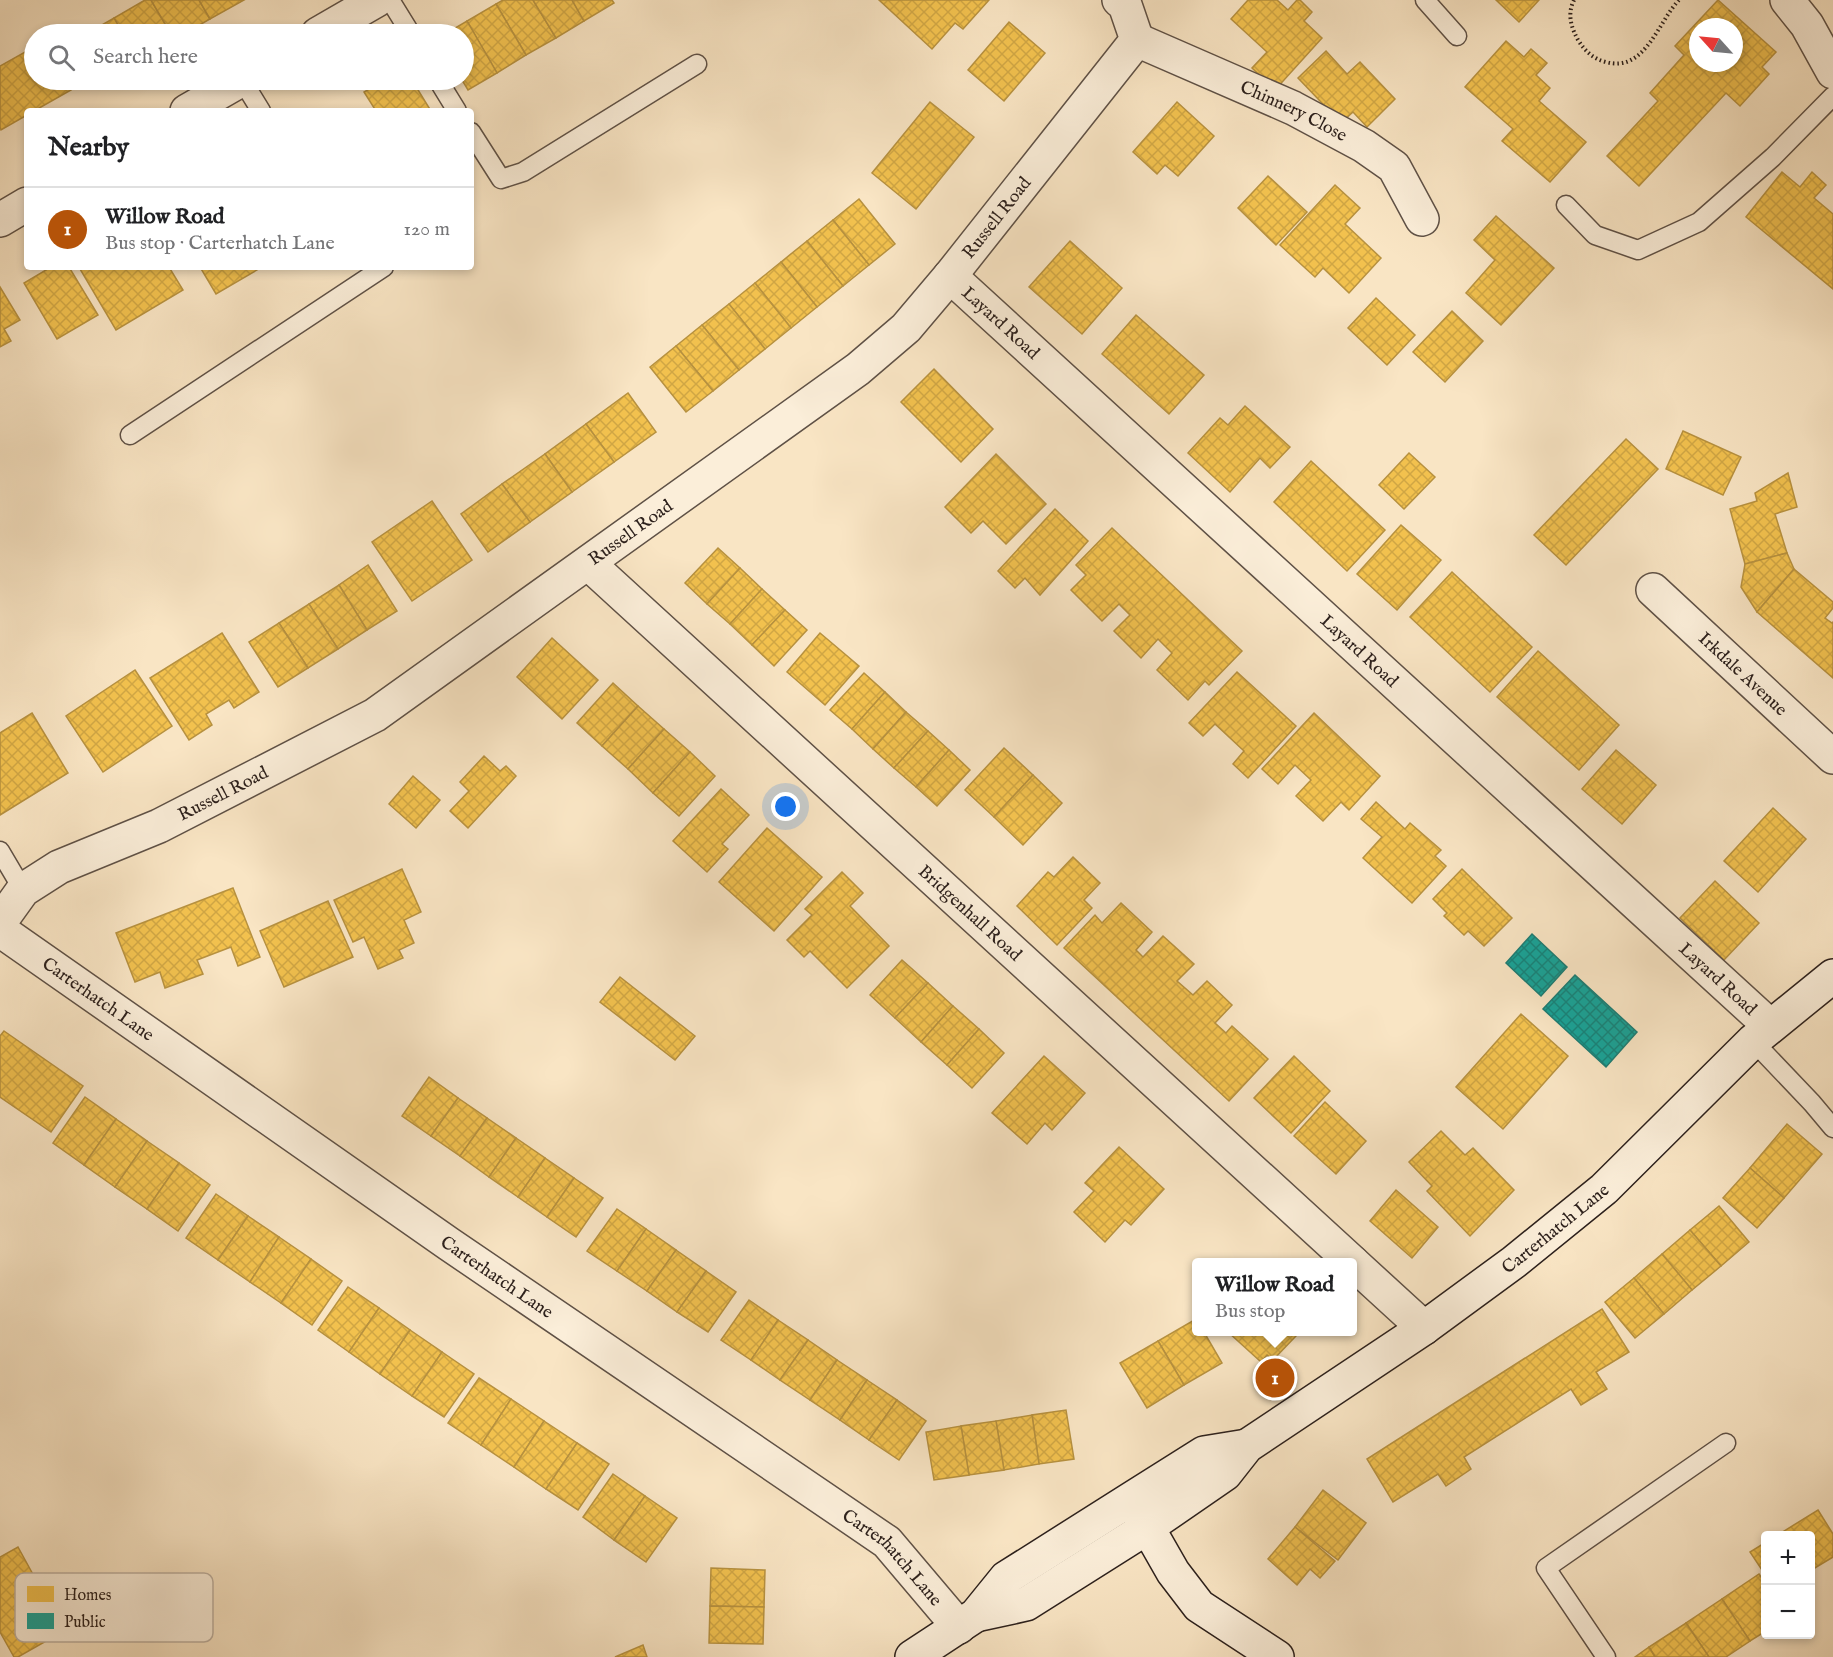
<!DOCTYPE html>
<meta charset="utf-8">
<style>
body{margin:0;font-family:"IM FELL English",serif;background:#f2f2f2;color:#202124}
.controls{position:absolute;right:18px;bottom:18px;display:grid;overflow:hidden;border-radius:6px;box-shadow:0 3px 9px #0003}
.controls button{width:54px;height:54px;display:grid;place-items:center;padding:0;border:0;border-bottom:2px solid #e0e0e0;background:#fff;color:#202124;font:30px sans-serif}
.compass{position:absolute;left:1689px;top:18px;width:54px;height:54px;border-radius:50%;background:#fff;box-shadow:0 3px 9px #0003;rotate:297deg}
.you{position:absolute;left:786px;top:807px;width:21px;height:21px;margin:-15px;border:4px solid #fff;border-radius:50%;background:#1a73e8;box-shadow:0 0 0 9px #1a73e833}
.badge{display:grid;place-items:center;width:39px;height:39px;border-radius:50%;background:#b45309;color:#fff;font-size:20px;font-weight:700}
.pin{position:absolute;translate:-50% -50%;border:3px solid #fff;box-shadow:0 2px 6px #0006}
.popup{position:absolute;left:1192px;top:1258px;width:165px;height:78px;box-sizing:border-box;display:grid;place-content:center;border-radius:6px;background:#fff;filter:drop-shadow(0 2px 4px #0005);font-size:20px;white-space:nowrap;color:#757577}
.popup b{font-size:22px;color:#202124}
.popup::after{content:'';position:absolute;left:50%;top:100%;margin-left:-12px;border:12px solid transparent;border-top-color:#fff}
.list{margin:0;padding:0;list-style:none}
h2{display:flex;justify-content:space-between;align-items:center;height:78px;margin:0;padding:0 24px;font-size:26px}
h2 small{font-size:20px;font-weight:400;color:#757577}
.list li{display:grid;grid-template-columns:39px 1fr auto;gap:18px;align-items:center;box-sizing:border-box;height:84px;padding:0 24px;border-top:2px solid #e0e0e0}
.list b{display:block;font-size:22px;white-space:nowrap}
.list p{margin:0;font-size:20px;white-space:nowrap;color:#757577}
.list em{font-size:20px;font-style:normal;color:#757577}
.icon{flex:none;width:33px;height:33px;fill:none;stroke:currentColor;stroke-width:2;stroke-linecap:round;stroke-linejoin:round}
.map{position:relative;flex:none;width:1833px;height:1657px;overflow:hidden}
.search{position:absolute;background:#fff;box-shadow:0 3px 9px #0003;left:24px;top:24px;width:450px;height:66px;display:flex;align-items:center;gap:15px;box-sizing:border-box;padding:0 21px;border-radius:33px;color:#757577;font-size:22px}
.panel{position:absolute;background:#fff;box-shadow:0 3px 9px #0003;left:24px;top:108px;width:450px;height:162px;border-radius:6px}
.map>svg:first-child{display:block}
</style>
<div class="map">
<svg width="1833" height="1657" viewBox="0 0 1833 1657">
<defs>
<pattern id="homes-cross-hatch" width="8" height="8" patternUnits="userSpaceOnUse" patternTransform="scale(1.5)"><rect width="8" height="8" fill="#f2c14e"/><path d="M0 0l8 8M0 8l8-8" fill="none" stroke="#d0a644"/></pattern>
<pattern id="public-cross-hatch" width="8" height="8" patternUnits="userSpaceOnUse" patternTransform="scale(1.5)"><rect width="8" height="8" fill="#17a398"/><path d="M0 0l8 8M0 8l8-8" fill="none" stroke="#15847b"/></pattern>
</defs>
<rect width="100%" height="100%" fill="#f9e5c4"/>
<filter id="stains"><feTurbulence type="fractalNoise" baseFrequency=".00333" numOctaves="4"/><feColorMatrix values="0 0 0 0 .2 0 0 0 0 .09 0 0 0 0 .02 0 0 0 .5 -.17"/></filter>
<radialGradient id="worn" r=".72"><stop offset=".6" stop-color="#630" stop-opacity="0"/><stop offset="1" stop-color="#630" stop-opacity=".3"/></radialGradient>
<!-- homes -->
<g fill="url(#homes-cross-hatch)" stroke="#b7913f" stroke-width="1.5" fill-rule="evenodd">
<polygon points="145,0 151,0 171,34 123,34 114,18"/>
<polygon points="151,0 199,0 210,19 184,34 171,34"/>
<polygon points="199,0 244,0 210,19"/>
<polygon points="503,0 533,0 556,38 526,55 496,4"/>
<polygon points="533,0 572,0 584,21 556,38"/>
<polygon points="572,0 612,0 614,3 584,21"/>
<polygon points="879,0 989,0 963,29 955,23 932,49"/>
<polygon points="1248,0 1277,0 1288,10 1297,0 1300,0 1312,12 1304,21 1322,38 1275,90 1252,68 1267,52 1231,19"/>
<polygon points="1496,0 1539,0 1519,22"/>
<path d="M1718,0L1776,52L1762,67L1769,74L1740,106L1726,93L1639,186L1607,156L1658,101L1650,93L1684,55L1675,46ZM1698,27H1734V63H1698Z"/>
<polygon points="496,4 526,55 497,73 467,21"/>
<polygon points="114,18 123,34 86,34"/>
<polygon points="467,21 497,73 468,90 462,80 464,80 464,34 445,34"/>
<polygon points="1009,22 1045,53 1004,101 968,70"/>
<polygon points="1506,41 1524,57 1531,49 1547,63 1536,75 1550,88 1539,101 1586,142 1550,182 1502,141 1513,129 1465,87"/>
<polygon points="34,47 34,80 64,80 71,90 34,111 27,111 27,115 1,130 0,127 0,66"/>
<polygon points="1326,51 1347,74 1360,62 1395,99 1367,127 1353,112 1341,123 1298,78"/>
<polygon points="385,80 412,80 431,111 376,111 364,92"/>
<polygon points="930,102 974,137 916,209 872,173"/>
<polygon points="1177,102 1214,136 1178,176 1165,165 1157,174 1133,152"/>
<polygon points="1782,172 1800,187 1812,172 1826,185 1814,198 1833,214 1833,289 1746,217"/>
<polygon points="1268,176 1307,212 1276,245 1238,208"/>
<polygon points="1335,185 1360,208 1345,224 1381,258 1349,293 1323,268 1315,277 1280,245"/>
<polygon points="859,199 895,244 869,265 833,220"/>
<polygon points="1496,216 1554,268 1501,325 1466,293 1495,260 1474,240"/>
<polygon points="833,220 869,265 843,286 807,241"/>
<polygon points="807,241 843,286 817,307 781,262"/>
<polygon points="1070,241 1122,288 1082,334 1029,287"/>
<polygon points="781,262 817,307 791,328 755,283"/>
<polygon points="51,267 69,267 98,315 57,339 24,283"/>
<polygon points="83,267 169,267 183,290 116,330 80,269"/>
<polygon points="200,267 262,267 216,294"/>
<polygon points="755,283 791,328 765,349 729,304"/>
<polygon points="0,287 20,320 4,329 11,341 0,347"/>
<polygon points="1376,298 1415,335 1387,365 1348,328"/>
<polygon points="729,304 765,349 739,370 702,325"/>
<polygon points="1452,311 1483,341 1445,382 1413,352"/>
<polygon points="1136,315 1204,375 1169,414 1102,354"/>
<polygon points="702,325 739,370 713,391 676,346"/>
<polygon points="676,346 713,391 686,412 650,367"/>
<polygon points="934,369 993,429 961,462 901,402"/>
<polygon points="628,393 656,432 614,462 586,424"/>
<polygon points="1245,406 1290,447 1270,468 1260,458 1230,492 1188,453 1220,418 1228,425"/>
<polygon points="586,424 614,462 572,492 545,454"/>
<polygon points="1683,431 1741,457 1723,495 1666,469"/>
<polygon points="1626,439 1658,469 1566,565 1534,535"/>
<polygon points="1409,453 1435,477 1404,509 1379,485"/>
<polygon points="545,454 572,492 530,522 502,484"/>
<polygon points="996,454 1046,504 1006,544 983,521 971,533 945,507"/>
<polygon points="1311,461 1385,530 1347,571 1274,502"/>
<polygon points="1788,473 1797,507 1775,514 1787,553 1745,564 1730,509 1757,501 1755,493"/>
<polygon points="502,484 530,522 488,552 461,514"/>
<polygon points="432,501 472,560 412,601 372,542"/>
<polygon points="1055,509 1088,541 1040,595 1025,578 1015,588 998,571"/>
<polygon points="1401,525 1441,560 1397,610 1357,574"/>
<polygon points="1112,528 1242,651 1209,685 1205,681 1188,700 1157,670 1172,653 1158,639 1141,658 1114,631 1130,615 1119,604 1102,621 1071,590 1086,575 1076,565"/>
<polygon points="718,548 740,568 707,604 685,583"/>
<polygon points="1787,553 1794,569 1757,612 1741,587 1745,564"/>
<polygon points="368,565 397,611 367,630 339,585"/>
<polygon points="740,568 762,589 730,624 707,604"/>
<polygon points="1794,569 1833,602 1833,608 1825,618 1832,623 1833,622 1833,678 1757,612"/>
<polygon points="1452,572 1532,647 1490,692 1410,617"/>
<polygon points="339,585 367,630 338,649 309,604"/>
<polygon points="762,589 785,610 752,645 730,624"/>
<polygon points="309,604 338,649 308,668 279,623"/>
<polygon points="785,610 807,630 774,666 752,645"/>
<polygon points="279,623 308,668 278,687 249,642"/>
<polygon points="222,633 259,692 234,708 229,700 206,714 212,725 189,740 150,678"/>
<polygon points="820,633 859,666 825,705 787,672"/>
<polygon points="552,638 598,680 562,719 517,677"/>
<polygon points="1538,651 1619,725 1579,770 1497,697"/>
<polygon points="135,670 172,726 103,772 66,716"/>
<polygon points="1237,672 1296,726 1248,778 1233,764 1244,751 1215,724 1203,736 1189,723"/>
<polygon points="864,673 885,692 852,729 830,710"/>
<polygon points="613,683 638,706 602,746 577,723"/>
<polygon points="885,692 906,712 873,749 852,729"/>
<polygon points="638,706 664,729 628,769 602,746"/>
<polygon points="906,712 928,731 894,768 873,749"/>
<polygon points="32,713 68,773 0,815 0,733"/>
<polygon points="1314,713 1380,776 1349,810 1341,802 1323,821 1296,796 1311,780 1295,765 1278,784 1262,769"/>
<polygon points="664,729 690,752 653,793 628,769"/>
<polygon points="928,731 949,750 916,787 894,768"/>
<polygon points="1004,748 1033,775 994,817 965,790"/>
<polygon points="949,750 970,770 937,806 916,787"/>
<polygon points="1616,750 1656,785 1622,824 1582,789"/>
<polygon points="690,752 715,776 679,816 653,793"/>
<polygon points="484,756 500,771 506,766 516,776 468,828 450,811 469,791 460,782"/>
<polygon points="1033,775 1062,803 1023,845 994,817"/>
<polygon points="413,776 440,800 416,828 389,804"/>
<polygon points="721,789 749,815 722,844 728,849 707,872 673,841"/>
<polygon points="1376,802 1405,829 1410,823 1441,850 1435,856 1446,866 1412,903 1363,858 1382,837 1361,819"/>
<polygon points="1773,808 1806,839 1758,892 1724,861"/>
<polygon points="767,828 822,877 774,931 719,882"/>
<polygon points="1073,857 1100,883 1084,900 1092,908 1057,945 1017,906 1048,872 1054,877"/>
<polygon points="402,869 421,912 404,920 414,943 399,950 403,958 378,969 364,937 353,942 334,900"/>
<polygon points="1462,869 1512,918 1484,946 1468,931 1464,935 1444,916 1447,913 1433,899"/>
<polygon points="842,872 863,893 850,906 889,946 847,988 810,951 804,957 787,940 812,915 805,909"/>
<polygon points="1715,881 1759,923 1724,960 1680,918"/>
<polygon points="233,888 260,957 238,966 231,947 197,960 203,974 165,988 160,972 135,982 116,933"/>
<polygon points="328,901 353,957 284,987 260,931"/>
<polygon points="1121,903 1152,932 1136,950 1143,957 1163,936 1194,964 1177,981 1193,995 1207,981 1232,1005 1215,1023 1226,1033 1232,1026 1268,1059 1229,1101 1064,948 1095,915 1102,923"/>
<polygon points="902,960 928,983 895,1018 870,995"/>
<polygon points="620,977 695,1036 675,1060 600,1002"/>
<polygon points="928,983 953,1006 921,1042 895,1018"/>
<polygon points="953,1006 979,1029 947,1065 921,1042"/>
<polygon points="1521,1014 1568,1056 1503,1129 1456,1087"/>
<polygon points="979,1029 1004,1053 972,1088 947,1065"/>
<polygon points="4,1031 83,1086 51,1132 0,1097 0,1036"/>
<polygon points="1044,1056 1085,1093 1052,1130 1045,1123 1027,1144 992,1113"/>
<polygon points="1294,1056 1330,1091 1291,1133 1254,1098"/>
<polygon points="429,1077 458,1098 431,1136 402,1116"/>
<polygon points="85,1097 116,1119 84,1165 53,1143"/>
<polygon points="458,1098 487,1118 460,1156 431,1136"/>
<polygon points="1325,1102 1366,1141 1336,1174 1294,1136"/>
<polygon points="487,1118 516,1138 489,1177 460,1156"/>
<polygon points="116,1119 147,1141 115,1187 84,1165"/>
<polygon points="1787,1124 1822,1154 1784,1198 1750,1168"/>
<polygon points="1441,1131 1465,1155 1473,1148 1514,1190 1470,1236 1427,1191 1432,1186 1409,1162"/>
<polygon points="516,1138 545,1158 518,1197 489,1177"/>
<polygon points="147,1141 179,1163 147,1209 115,1187"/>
<polygon points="1119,1147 1164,1189 1131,1225 1125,1220 1105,1242 1074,1212 1094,1191 1085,1183"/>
<polygon points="545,1158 574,1178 547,1217 518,1197"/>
<polygon points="179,1163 210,1185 178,1231 147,1209"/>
<polygon points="1750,1168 1784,1198 1757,1228 1723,1198"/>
<polygon points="574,1178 603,1198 576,1237 547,1217"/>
<polygon points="1396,1190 1438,1227 1412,1258 1370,1221"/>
<polygon points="216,1194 248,1216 218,1260 186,1238"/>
<polygon points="1719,1206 1749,1242 1721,1266 1690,1230"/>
<polygon points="617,1209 646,1229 617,1271 587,1251"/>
<polygon points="248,1216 279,1237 250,1282 218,1260"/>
<polygon points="646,1229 676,1250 647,1291 617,1271"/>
<polygon points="1690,1230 1721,1266 1692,1290 1662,1254"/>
<polygon points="279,1237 311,1259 281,1303 250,1282"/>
<polygon points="676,1250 706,1271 677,1312 647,1291"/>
<polygon points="1662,1254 1692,1290 1664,1314 1634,1278"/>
<polygon points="311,1259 342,1281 312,1325 281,1303"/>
<polygon points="706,1271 736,1292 708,1332 677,1312"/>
<polygon points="1634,1278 1664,1314 1635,1338 1605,1302"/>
<polygon points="348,1287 379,1308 349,1352 318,1330"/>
<polygon points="749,1300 778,1320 751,1360 721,1340"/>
<polygon points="379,1308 410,1330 380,1374 349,1352"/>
<polygon points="1602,1309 1629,1352 1596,1372 1607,1389 1581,1405 1571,1389 1464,1457 1471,1469 1446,1486 1438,1474 1393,1502 1367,1459"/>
<polygon points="1196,1319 1197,1332 1204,1332 1222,1363 1184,1385 1158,1341"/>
<polygon points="778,1320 808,1340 780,1380 751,1360"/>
<polygon points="410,1330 442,1352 412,1396 380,1374"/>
<polygon points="1228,1332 1292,1332 1297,1335 1273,1360 1267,1355 1261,1362"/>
<polygon points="808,1340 837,1360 810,1400 780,1380"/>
<polygon points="1158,1341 1184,1385 1147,1408 1120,1363"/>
<polygon points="442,1352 474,1374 444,1417 412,1396"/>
<polygon points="837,1360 867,1380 840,1420 810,1400"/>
<polygon points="479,1378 511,1399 481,1445 448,1423"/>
<polygon points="867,1380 897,1400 869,1440 840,1420"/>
<polygon points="511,1399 544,1421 514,1467 481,1445"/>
<polygon points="897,1400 926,1421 899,1460 869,1440"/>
<polygon points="1066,1410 1074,1459 1039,1464 1032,1415"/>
<polygon points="1032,1415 1039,1464 1004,1470 996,1421"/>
<polygon points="544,1421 577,1443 546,1489 514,1467"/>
<polygon points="996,1421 1004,1470 969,1475 961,1426"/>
<polygon points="961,1426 969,1475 934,1480 926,1432"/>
<polygon points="577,1443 609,1464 578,1510 546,1489"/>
<polygon points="613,1474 645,1496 614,1540 583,1517"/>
<polygon points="1323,1490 1366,1523 1338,1560 1295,1527"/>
<polygon points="645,1496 677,1518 646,1562 614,1540"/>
<polygon points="1818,1510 1833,1534 1833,1557 1810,1571 1810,1536 1776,1536"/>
<polygon points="1295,1527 1335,1561 1320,1578 1310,1569 1297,1585 1268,1559"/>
<polygon points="1766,1542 1766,1576 1750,1552"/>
<polygon points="18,1547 64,1631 18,1657 14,1657 0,1632 0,1557"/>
<polygon points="711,1568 765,1570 764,1607 710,1606"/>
<polygon points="1759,1574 1766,1584 1766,1631 1750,1641 1722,1599"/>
<polygon points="1722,1599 1750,1641 1726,1657 1709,1657 1686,1623"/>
<polygon points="710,1606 764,1607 763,1644 709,1643"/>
<polygon points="1686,1623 1709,1657 1655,1657 1649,1647"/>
<polygon points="643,1645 647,1657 615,1657"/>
<polygon points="1649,1647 1655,1657 1635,1657"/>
</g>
<!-- public -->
<g fill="url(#public-cross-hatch)" stroke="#1d7c73" stroke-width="1.5">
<polygon points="1532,934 1567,967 1541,996 1506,963"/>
<polygon points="1575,975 1637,1032 1606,1067 1543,1009"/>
</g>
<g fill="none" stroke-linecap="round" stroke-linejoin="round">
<defs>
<g id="lane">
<polyline points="390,0 411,34"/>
<polyline points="1425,0 1457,36"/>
<polyline points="242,80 261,111"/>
<polyline points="438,80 457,111"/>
<polyline points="471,132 501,179 523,172 697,64"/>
<polyline points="1566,205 1595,235 1638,250 1699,222 1773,157 1833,96"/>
<polyline points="130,435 384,267"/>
<polyline points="0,851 23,890"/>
<polyline points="1753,1041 1812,1103 1833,1128"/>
<polyline points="1606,1657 1546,1568 1726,1443"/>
</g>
<g id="street">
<polyline points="1787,0 1807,25 1833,72"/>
<polyline points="318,34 377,0"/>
<path id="s1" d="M1137,40L1293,108L1364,146L1394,167L1422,219"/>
<polyline points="187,111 241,80"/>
<polyline points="0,220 27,204"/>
<path id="s2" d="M950,276L1770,1026"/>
<path id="s3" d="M588,563L1352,1262"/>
<path id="s4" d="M1653,590L1833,757"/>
<path id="s5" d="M0,922L23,890L59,867L159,826L375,715L858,369L906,328L950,276L1137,40L1125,5L1119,0"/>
<path id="s6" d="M0,930L449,1244L887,1542L959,1627"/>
<polyline points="1353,1263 1424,1328"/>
</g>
<g id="secondary">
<polyline points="1137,1509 1173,1572 1199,1606 1277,1657"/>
<path id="s7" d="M976,1615L1026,1604L1148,1527L1225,1474L1247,1446L1424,1328L1514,1262L1604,1189L1753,1041L1833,976"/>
<polyline points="912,1657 976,1615 1006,1578 1131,1499 1204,1453 1247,1446"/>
</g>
</defs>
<!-- lane casing -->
<use href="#lane" stroke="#5f5146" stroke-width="21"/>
<!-- street casing -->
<use href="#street" stroke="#5f5146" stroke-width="36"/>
<!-- secondary casing -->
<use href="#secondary" stroke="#2c201c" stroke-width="36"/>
<!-- path -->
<path stroke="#2c201c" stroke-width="4" stroke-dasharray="1.5 3" stroke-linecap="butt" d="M1574,0C1567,14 1571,27 1578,40C1585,51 1593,59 1606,62C1645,73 1658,22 1679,0"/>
<!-- lane -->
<use href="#lane" stroke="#fbeed9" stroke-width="18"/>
<!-- street -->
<use href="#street" stroke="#fbeed9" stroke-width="33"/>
<!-- secondary -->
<use href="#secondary" stroke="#fbeed9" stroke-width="33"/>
</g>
<g text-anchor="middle" stroke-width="6" stroke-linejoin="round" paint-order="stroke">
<!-- street labels -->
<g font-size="18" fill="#2c201c" stroke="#fbeed9">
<text dy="6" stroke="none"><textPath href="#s1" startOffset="172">Chinnery Close</textPath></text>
<text dy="6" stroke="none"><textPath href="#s5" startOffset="1233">Russell Road</textPath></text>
<text dy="6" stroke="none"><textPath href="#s2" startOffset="69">Layard Road</textPath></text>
<text dy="6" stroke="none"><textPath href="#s5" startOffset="747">Russell Road</textPath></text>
<text dy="6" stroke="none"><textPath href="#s2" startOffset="555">Layard Road</textPath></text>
<text dy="6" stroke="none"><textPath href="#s4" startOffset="123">Irkdale Avenue</textPath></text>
<text dy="6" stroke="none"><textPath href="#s5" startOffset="262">Russell Road</textPath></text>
<text dy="6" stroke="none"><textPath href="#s3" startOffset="518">Bridgenhall Road</textPath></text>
<text dy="6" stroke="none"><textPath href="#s2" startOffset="1041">Layard Road</textPath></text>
<text dy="6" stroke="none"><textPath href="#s6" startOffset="120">Carterhatch Lane</textPath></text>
<text dy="6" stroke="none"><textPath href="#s7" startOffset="702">Carterhatch Lane</textPath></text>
<text dy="6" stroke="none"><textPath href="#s6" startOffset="606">Carterhatch Lane</textPath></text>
<text dy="6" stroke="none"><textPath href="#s6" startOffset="1092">Carterhatch Lane</textPath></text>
</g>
</g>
<!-- legend -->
<rect x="15" y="1573" width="198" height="69" rx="9" fill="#fbeed9" stroke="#bdb0a0" stroke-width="1.5"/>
<rect x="27" y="1586" width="27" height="16" fill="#f2c14e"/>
<rect x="27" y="1613" width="27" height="16" fill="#17a398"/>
<g font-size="16" fill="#2c201c">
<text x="64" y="1600">Homes</text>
<text x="64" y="1627">Public</text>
</g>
<rect width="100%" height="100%" filter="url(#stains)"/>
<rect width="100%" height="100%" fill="url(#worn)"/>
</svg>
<div class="controls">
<button>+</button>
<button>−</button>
</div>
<svg class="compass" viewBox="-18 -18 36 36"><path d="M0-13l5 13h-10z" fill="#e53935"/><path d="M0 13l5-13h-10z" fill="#757577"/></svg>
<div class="you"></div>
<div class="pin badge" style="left:1275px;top:1378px">1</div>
<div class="popup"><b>Willow Road</b>Bus stop</div>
<div class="search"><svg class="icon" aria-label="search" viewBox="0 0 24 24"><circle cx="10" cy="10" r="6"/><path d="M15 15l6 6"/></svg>Search here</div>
<section class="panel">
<h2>Nearby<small></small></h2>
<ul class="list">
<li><span class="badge">1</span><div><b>Willow Road</b><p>Bus stop · Carterhatch Lane</p></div><em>120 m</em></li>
</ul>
</section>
</div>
